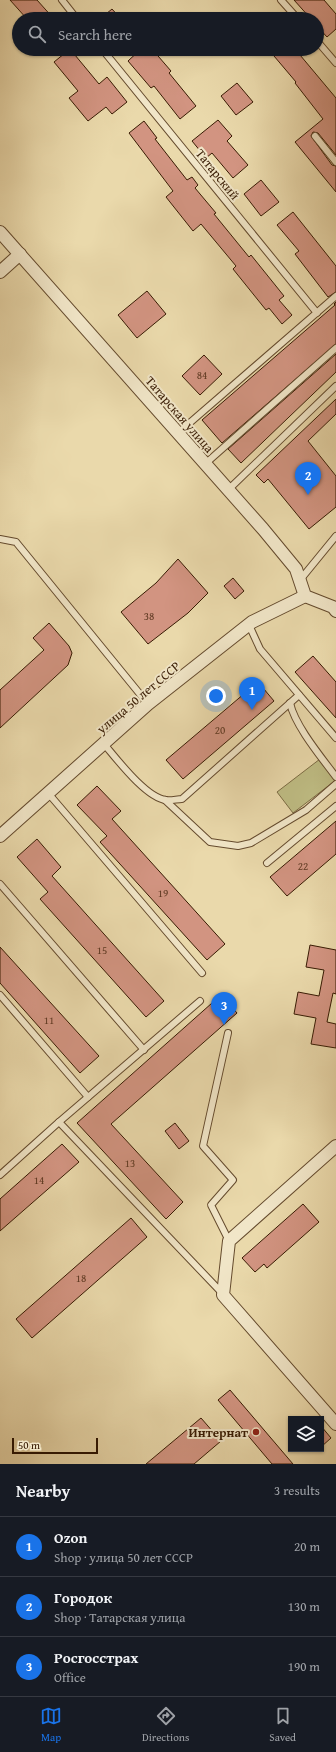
<!DOCTYPE html>
<meta charset="utf-8">
<style>
body{margin:0;font-family:"Gentium Book Plus",serif;background:#242831;color:#f1f3f6}
.controls{position:absolute;right:12px;bottom:12px;display:grid;overflow:hidden;border-radius:0px;box-shadow:0 1px 3px #0004}
.controls button{width:36px;height:36px;display:grid;place-items:center;padding:0;border:0;border-bottom:1px solid #363941;background:#171b24;color:#f1f3f6;font:20px sans-serif}
.scale{position:absolute;left:12px;bottom:10px;width:86px;box-sizing:border-box;padding-left:4px;border:2px solid #381b03;border-top:0;font-size:11px;line-height:14px;white-space:nowrap;color:#381b03;-webkit-text-stroke:3px #f1e6c8;paint-order:stroke}
.you{position:absolute;left:216px;top:696px;width:14px;height:14px;margin:-10px;border:3px solid #fff;border-radius:50%;background:#1a73e8;box-shadow:0 0 0 6px #1a73e833}
.badge{display:grid;place-items:center;width:26px;height:26px;border-radius:50%;background:#1a73e8;color:#fff;font-size:13px;font-weight:700}
.pin{position:absolute;translate:-50% -33px;filter:drop-shadow(0 1px 2px #0008)}
.pin::after{content:'';position:absolute;top:21px;width:14px;height:12px;background:inherit;clip-path:polygon(0 0,100% 0,50% 100%)}
.list{margin:0;padding:0;list-style:none}
h2{display:flex;justify-content:space-between;align-items:center;height:52px;margin:0;padding:0 16px;font-size:17px}
h2 small{font-size:13px;font-weight:400;color:#9ea1a6}
.list li{display:grid;grid-template-columns:26px 1fr auto;gap:12px;align-items:center;box-sizing:border-box;height:60px;padding:0 16px;border-top:1px solid #363941}
.list b{display:block;font-size:15px;white-space:nowrap}
.list p{margin:0;font-size:13px;white-space:nowrap;color:#9ea1a6}
.list em{font-size:13px;font-style:normal;color:#9ea1a6}
.icon{flex:none;width:22px;height:22px;fill:none;stroke:currentColor;stroke-width:2;stroke-linecap:round;stroke-linejoin:round}
.map{position:relative;flex:none;width:336px;height:1464px;overflow:hidden}
.search{position:absolute;background:#171b24;box-shadow:0 1px 3px #0004;left:12px;right:12px;top:12px;height:44px;display:flex;align-items:center;gap:10px;box-sizing:border-box;padding:0 14px;border-radius:22px;color:#9ea1a6;font-size:15px}
.sheet{height:232px;background:#171b24}
nav{display:flex;justify-content:space-around;align-items:center;box-sizing:border-box;height:56px;border-top:1px solid #363941;background:#171b24;font-size:11px;color:#9ea1a6}
nav a{display:grid;justify-items:center;gap:2px}
nav .on{color:#1a73e8}
.map>svg:first-child{display:block}
</style>
<div class="map">
<svg width="336" height="1464" viewBox="0 0 336 1464">
<rect width="100%" height="100%" fill="#ead9ab"/>
<filter id="stains"><feTurbulence type="fractalNoise" baseFrequency=".005" numOctaves="4"/><feColorMatrix values="0 0 0 0 .2 0 0 0 0 .09 0 0 0 0 .02 0 0 0 .5 -.17"/></filter>
<radialGradient id="worn" r=".72"><stop offset=".6" stop-color="#630" stop-opacity="0"/><stop offset="1" stop-color="#630" stop-opacity=".3"/></radialGradient>
<!-- grass -->
<polygon fill="#bfbd84" stroke="#7c6c44" points="320,759 336,780 293,813 277,792"/>
<!-- building -->
<g fill="#d29481" stroke="#381b03">
<polygon points="10,0 37,0 54,19 27,19"/>
<polygon points="294,0 324,0 336,14 336,29 327,37 317,26 317,19 311,19"/>
<polygon points="112,9 121,19 100,19"/>
<polygon points="70,49 99,84 107,77 127,102 112,114 106,107 88,121 69,98 78,91 54,62"/>
<polygon points="141,49 152,49 171,71 169,73 196,106 180,119 154,86 151,88 128,61"/>
<polygon points="282,49 295,49 336,98 336,155 318,133 313,132 311,136 332,165 336,166 336,192 295,142 323,119 295,83 296,82 274,56"/>
<polygon points="237,83 253,102 236,115 221,96"/>
<polygon points="218,120 232,136 227,141 248,165 233,178 212,153 206,158 192,141"/>
<polygon points="144,121 157,138 155,139 187,180 192,177 198,185 195,188 216,213 214,214 249,257 251,255 284,296 279,300 292,315 282,324 269,308 266,310 233,269 236,266 201,224 193,231 166,197 173,191 129,133"/>
<polygon points="261,180 279,202 261,216 244,194"/>
<polygon points="293,212 336,266 336,292 328,297 295,254 299,251 277,225"/>
<polygon points="147,291 166,314 137,338 118,315"/>
<polygon points="336,302 336,344 222,443 221,442 202,420 335,305 334,304"/>
<polygon points="336,354 336,372 241,463 228,449"/>
<polygon points="204,355 222,374 200,395 182,376"/>
<polygon points="336,399 336,414 308,441 336,476 336,507 309,529 268,479 264,483 256,475"/>
<polygon points="178,559 208,593 188,613 148,644 121,612 156,583"/>
<polygon points="233,578 244,591 235,599 224,586"/>
<polygon points="49,623 69,646 72,653 68,665 0,728 0,690 44,650 33,638"/>
<polygon points="313,656 336,682 336,718 295,672"/>
<polygon points="258,682 274,701 183,779 166,760"/>
<polygon points="97,786 121,811 112,819 225,944 207,960 100,842 107,836 77,805"/>
<polygon points="336,821 336,854 287,896 270,877"/>
<polygon points="37,839 61,867 52,876 164,1001 146,1017 40,899 48,892 17,857"/>
<polygon points="310,945 336,950 336,994 333,993 327,1022 336,1024 336,1048 311,1044 316,1018 294,1014 298,992 319,996 324,970 306,967"/>
<polygon points="0,947 99,1056 80,1073 0,983"/>
<polygon points="221,995 237,1013 111,1124 183,1202 166,1219 77,1123"/>
<polygon points="175,1123 189,1141 179,1149 165,1131"/>
<polygon points="62,1144 79,1162 0,1231 0,1199"/>
<polygon points="303,1204 319,1222 267,1268 264,1264 255,1272 242,1258"/>
<polygon points="131,1218 147,1237 32,1338 16,1319"/>
<polygon points="230,1390 293,1464 272,1464 218,1400"/>
<polygon points="201,1418 221,1441 194,1464 146,1464"/>
<polygon points="321,1426 331,1438 321,1447"/>
</g>
<g fill="none" stroke-linecap="round" stroke-linejoin="round">
<defs>
<g id="service">
<polyline points="62,0 77,19"/>
<polyline points="281,0 298,19"/>
<polyline points="317,41 336,63"/>
<polyline points="102,49 317,313"/>
<polyline points="315,136 336,162"/>
<polyline points="178,433 336,296"/>
<polyline points="205,464 336,348"/>
<polyline points="228,490 336,386"/>
<polyline points="0,539 16,542 148,704"/>
<polyline points="300,580 336,536"/>
<polyline points="249,625 260,649 336,738"/>
<path d="M290,703C295,726 322,758 336,777"/>
<path d="M104,744C116,758 146,798 166,800C171,801 177,799 182,799L299,695"/>
<polyline points="48,793 202,973"/>
<polyline points="165,800 210,842 238,846 251,843 306,810 336,784"/>
<polyline points="267,863 336,806"/>
<polyline points="0,884 144,1050"/>
<polyline points="0,995 88,1097"/>
<polyline points="228,1033 203,1146 233,1180 211,1205 229,1241"/>
<polyline points="59,1122 200,1001"/>
<polyline points="0,1175 59,1122 222,1293"/>
</g>
<g id="minor">
<polyline points="0,232 263,529 296,569 305,596 333,607 336,611"/>
<polyline points="0,272 20,254"/>
<polyline points="0,836 148,704 252,622 305,596"/>
<polyline points="336,1146 229,1241 223,1295 336,1424"/>
</g>
</defs>
<!-- service casing -->
<use href="#service" stroke="#644a2d" stroke-width="8"/>
<!-- minor casing -->
<use href="#minor" stroke="#644a2d" stroke-width="14"/>
<!-- service -->
<use href="#service" stroke="#f1e6c8" stroke-width="6"/>
<!-- minor -->
<use href="#minor" stroke="#f1e6c8" stroke-width="12"/>
</g>
<!-- markers -->
<circle fill="#8f2418" stroke="#f1e6c8" stroke-width="1.5" cx="256" cy="1432" r="4"/>
<g text-anchor="middle" stroke-width="4" stroke-linejoin="round" paint-order="stroke">
<!-- number labels -->
<g font-size="11" fill="#5e3922">
<text x="202" y="379">84</text>
<text x="149" y="620">38</text>
<text x="220" y="734">20</text>
<text x="303" y="870">22</text>
<text x="163" y="897">19</text>
<text x="102" y="954">15</text>
<text x="49" y="1024">11</text>
<text x="130" y="1167">13</text>
<text x="39" y="1184">14</text>
<text x="81" y="1282">18</text>
</g>
<!-- street labels -->
<g font-size="13" fill="#381b03" stroke="#f1e6c8">
<text transform="translate(218 174) rotate(51)" y="5">Татарский</text>
<text transform="translate(180 414) rotate(49)" y="5">Татарская улица</text>
<text transform="translate(138 697) rotate(-40)" y="5">улица 50 лет СССР</text>
</g>
<!-- poi labels -->
<g font-size="13" font-weight="bold" fill="#381b03" stroke="#f1e6c8" text-anchor="end">
<text x="248" y="1437">Интернат</text>
</g>
</g>
<rect width="100%" height="100%" filter="url(#stains)"/>
<rect width="100%" height="100%" fill="url(#worn)"/>
</svg>
<div class="controls">
<button><svg class="icon" aria-label="layers" viewBox="0 0 24 24"><path d="M12 4l9 5-9 5-9-5zM3 14l9 5 9-5"/></svg></button>
</div>
<div class="scale">50 m</div>
<div class="you"></div>
<div class="pin badge" style="left:252px;top:710px">1</div>
<div class="pin badge" style="left:308px;top:495px">2</div>
<div class="pin badge" style="left:224px;top:1025px">3</div>
<div class="search"><svg class="icon" aria-label="search" viewBox="0 0 24 24"><circle cx="10" cy="10" r="6"/><path d="M15 15l6 6"/></svg>Search here</div>
</div>
<section class="sheet">
<h2>Nearby<small>3 results</small></h2>
<ul class="list">
<li><span class="badge">1</span><div><b>Ozon</b><p>Shop · улица 50 лет СССР</p></div><em>20 m</em></li>
<li><span class="badge">2</span><div><b>Городок</b><p>Shop · Татарская улица</p></div><em>130 m</em></li>
<li><span class="badge">3</span><div><b>Росгосстрах</b><p>Office</p></div><em>190 m</em></li>
</ul>
</section>
<nav>
<a class="on"><svg class="icon" aria-label="map" viewBox="0 0 24 24"><path d="M3 6l6-2 6 2 6-2v14l-6 2-6-2-6 2zM9 4v14M15 6v14"/></svg>Map</a>
<a><svg class="icon" aria-label="directions" viewBox="0 0 24 24"><path d="M12 3l9 9-9 9-9-9zM9 14v-3h6M13 9l2 2-2 2"/></svg>Directions</a>
<a><svg class="icon" aria-label="saved" viewBox="0 0 24 24"><path d="M7 4h10v16l-5-4-5 4z"/></svg>Saved</a>
</nav>
